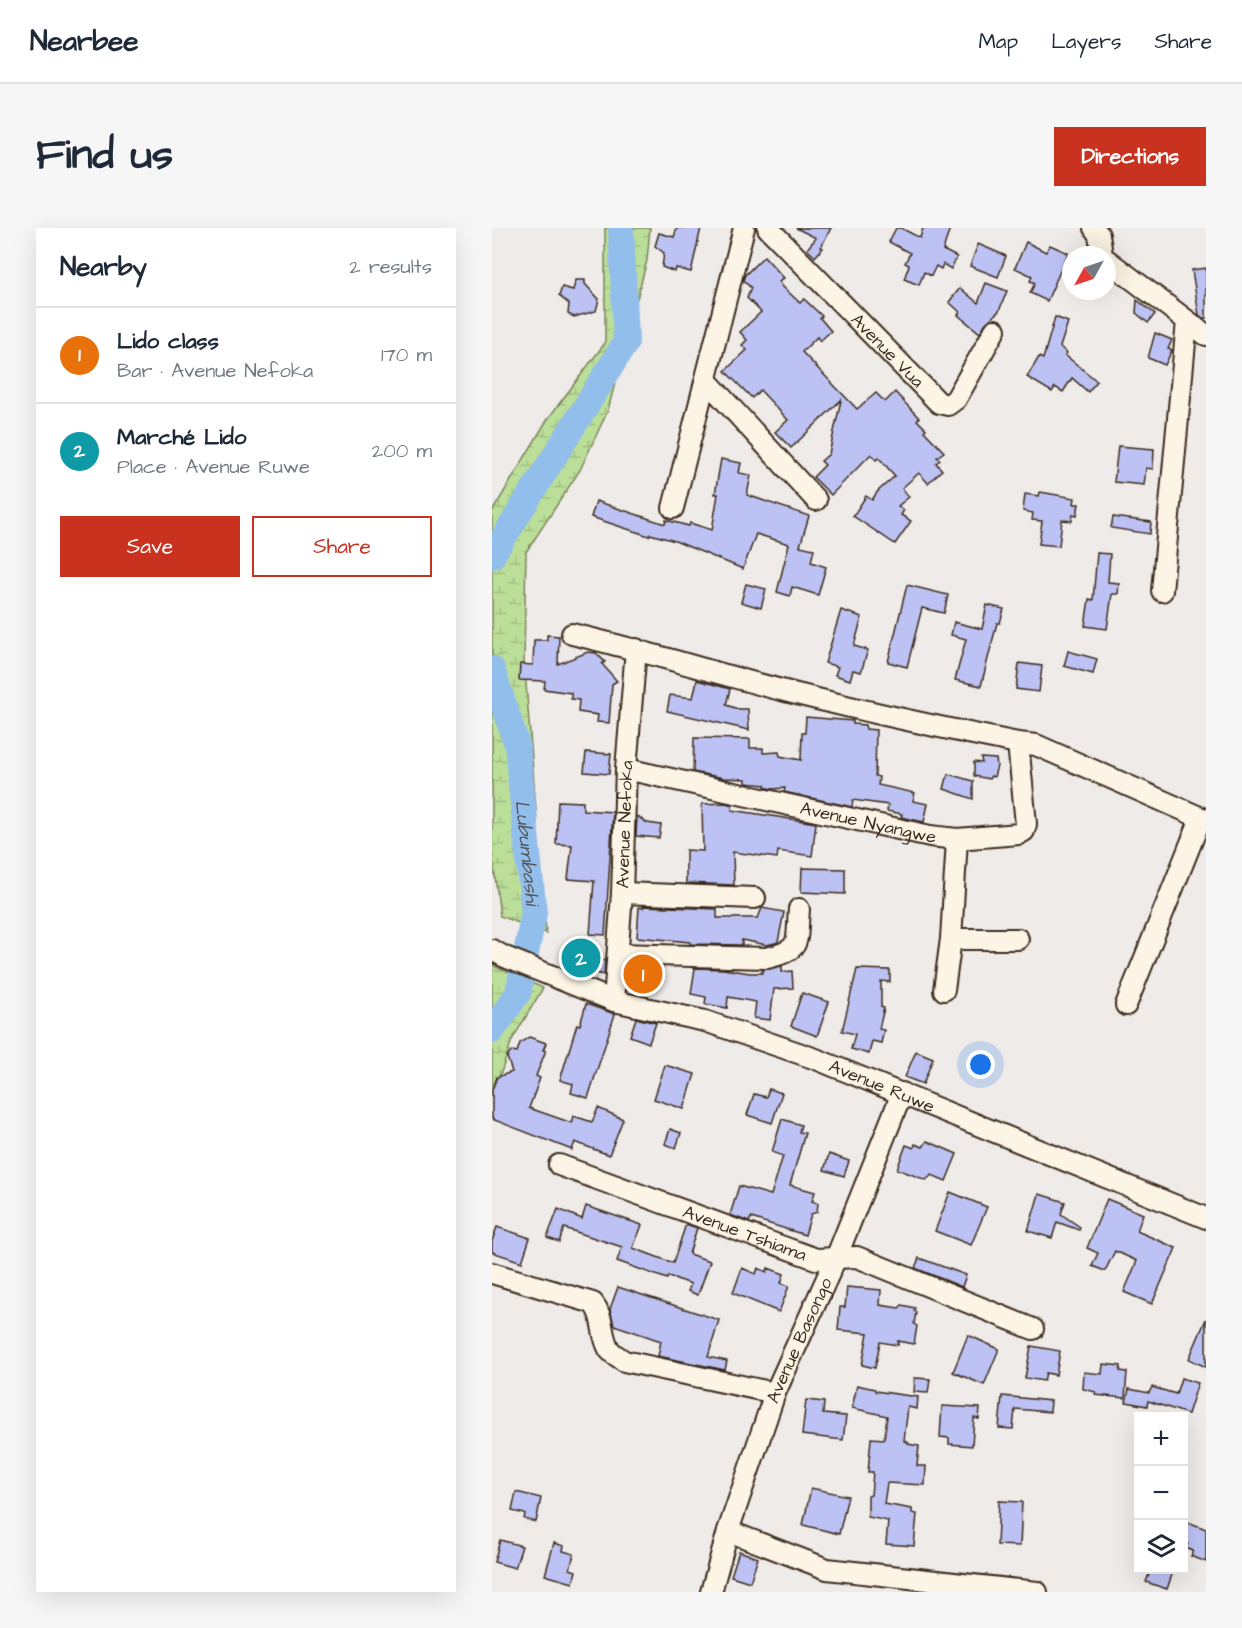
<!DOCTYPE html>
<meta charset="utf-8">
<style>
body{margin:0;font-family:"Architects Daughter",sans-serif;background:#f6f6f7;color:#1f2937}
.controls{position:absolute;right:18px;bottom:18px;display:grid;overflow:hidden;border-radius:0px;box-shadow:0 6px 24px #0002}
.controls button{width:54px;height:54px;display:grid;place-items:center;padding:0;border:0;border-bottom:2px solid #e0e1e3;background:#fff;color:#1f2937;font:30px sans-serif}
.compass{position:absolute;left:570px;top:18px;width:54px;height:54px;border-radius:50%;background:#fff;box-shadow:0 6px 24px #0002;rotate:230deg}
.you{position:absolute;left:489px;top:837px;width:21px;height:21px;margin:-15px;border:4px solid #fff;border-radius:50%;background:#1a73e8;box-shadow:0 0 0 9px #1a73e833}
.badge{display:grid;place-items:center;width:39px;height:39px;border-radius:50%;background:#c8321e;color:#fff;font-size:20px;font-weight:700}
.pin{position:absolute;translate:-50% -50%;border:3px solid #fff;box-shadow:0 2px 6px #0006}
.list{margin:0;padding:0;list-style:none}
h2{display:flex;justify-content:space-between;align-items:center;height:78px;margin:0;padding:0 24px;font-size:26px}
h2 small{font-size:20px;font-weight:400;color:#747a83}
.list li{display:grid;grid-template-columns:39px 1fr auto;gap:18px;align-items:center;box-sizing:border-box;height:96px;padding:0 24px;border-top:2px solid #e0e1e3}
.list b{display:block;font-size:22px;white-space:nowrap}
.list p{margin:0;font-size:20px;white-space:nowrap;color:#747a83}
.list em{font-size:20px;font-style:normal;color:#747a83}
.actions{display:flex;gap:12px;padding:18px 24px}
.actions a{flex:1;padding:14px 0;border:2px solid #c8321e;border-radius:0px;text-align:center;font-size:21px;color:#c8321e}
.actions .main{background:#c8321e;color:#fff}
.icon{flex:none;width:33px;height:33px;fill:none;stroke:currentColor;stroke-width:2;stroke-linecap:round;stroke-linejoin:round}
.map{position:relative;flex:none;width:714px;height:1364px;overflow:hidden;border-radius:0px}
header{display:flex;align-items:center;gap:36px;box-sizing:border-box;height:84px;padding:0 30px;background:#fff;border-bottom:2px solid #e0e1e3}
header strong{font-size:28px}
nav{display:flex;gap:33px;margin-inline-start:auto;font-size:21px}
.intro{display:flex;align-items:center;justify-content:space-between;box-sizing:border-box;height:144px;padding:0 36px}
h1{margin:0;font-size:42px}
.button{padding:15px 27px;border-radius:0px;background:#c8321e;color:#fff;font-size:21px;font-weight:700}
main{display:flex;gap:36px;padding:0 36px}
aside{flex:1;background:#fff;border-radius:0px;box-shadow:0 6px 24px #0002}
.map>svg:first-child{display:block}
</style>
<header>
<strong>Nearbee</strong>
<nav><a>Map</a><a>Layers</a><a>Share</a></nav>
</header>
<div class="intro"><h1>Find us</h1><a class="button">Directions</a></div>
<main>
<aside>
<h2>Nearby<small>2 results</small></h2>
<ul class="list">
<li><span class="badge" style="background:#e8710a">1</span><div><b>Lido class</b><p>Bar · Avenue Nefoka</p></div><em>170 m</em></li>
<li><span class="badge" style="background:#0f9aa8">2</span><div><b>Marché Lido</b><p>Place · Avenue Ruwe</p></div><em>200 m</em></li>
</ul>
<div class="actions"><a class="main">Save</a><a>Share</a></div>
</aside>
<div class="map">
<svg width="714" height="1364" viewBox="0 0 714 1364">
<defs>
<pattern id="wetland-marsh" width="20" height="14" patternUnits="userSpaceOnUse" patternTransform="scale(1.5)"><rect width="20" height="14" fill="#bbde98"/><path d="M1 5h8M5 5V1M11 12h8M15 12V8" fill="none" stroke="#a2bf83"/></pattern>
</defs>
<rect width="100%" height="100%" fill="#efebe8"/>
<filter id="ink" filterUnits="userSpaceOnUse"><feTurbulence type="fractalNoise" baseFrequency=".0167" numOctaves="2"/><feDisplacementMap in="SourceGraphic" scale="12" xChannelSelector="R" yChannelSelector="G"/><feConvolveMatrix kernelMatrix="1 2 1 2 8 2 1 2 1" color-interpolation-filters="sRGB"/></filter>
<g filter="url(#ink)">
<!-- wetland -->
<g fill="url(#wetland-marsh)" stroke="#7b845b" stroke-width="1.5">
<polygon points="113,0 158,0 155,32 116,182 88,242 34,324 32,431 54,705 8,688 0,624 0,284 55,192 113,115"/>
<polygon points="0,737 51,760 20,812 0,871"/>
</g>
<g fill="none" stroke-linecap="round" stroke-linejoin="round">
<!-- river -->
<g stroke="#92beec" stroke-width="26">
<polyline points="0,328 134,114 129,0"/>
<path id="s1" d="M0,441L25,517L42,685L26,765L0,803"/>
</g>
</g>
<!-- building -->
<g fill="#bcc2f3" stroke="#3b2a1e" stroke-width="1.5">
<polygon points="185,0 209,0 199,44 184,40 183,44 170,39 172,25 163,18 167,5 182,9"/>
<polygon points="304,0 339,0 329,19 331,20 323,29 315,21 324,10"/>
<polygon points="404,0 409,0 428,10 431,0 458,0 451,22 465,29 459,41 451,36 449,41 444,38 439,48 432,44 427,57 412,51 417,37 413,35 418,25 397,14"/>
<polygon points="534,14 554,24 558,17 576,25 555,73 538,65 543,55 538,53 540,48 523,40"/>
<polygon points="486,16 514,28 506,49 478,38"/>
<polygon points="272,28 292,50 287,53 291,59 308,75 312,71 330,88 328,90 339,103 328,113 325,109 310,124 365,181 384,165 393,174 403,164 427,190 425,192 434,201 432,203 452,224 445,229 448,232 444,235 450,242 436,255 427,245 410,260 417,269 406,278 412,282 409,287 419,293 403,316 361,288 374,268 380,272 386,263 403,248 387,230 384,232 379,226 339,267 321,249 333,237 329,233 337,226 349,172 299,220 283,204 296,192 268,162 260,170 233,143 255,122 250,117 255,112 248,104 269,84 255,70 259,60 251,52 253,47"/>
<polygon points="714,40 714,90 711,90 707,87 700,42"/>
<polygon points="84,52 93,52 93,56 107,71 104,83 82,89 76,86 77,76 67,68 70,59 81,62"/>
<polygon points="494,55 515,63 507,83 493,96 488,105 466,87 468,84 457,74 468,60 486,75"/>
<polygon points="645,72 663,86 656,95 644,85"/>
<polygon points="563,89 576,94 568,119 575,125 573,127 605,153 596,164 580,150 571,164 563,159 560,164 535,149 547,129 551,131"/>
<polygon points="663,105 680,112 676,121 680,122 673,137 656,130"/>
<polygon points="626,218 662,221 661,241 654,240 652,257 622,254"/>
<polygon points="229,231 249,235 247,245 259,247 255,267 317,288 308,318 322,321 319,334 334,339 326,367 300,359 298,368 285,364 297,316 264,306 251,341 183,313 158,306 157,308 99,289 104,273 173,296 174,292 197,298 198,295 220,302 226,266 223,266"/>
<polygon points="548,264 583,270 582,276 587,276 585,287 581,286 580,293 570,292 567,318 547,316 550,293 540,292 541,285 531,283 533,266 547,268"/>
<polygon points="621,289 659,294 658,306 619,300"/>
<polygon points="605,325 618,326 616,354 627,355 626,366 620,366 615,401 593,398 597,371 601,372"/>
<polygon points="254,356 274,361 269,380 249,374"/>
<polygon points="415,357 456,367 452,385 430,380 415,439 396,434"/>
<polygon points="495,377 512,381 508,395 505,395 489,458 463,452 474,411 459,407 462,394 490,401"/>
<polygon points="349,382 370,389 362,418 376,422 369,444 361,442 358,452 343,447 346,439 333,435"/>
<polygon points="55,407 67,408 66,436 96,424 104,425 113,434 110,436 125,453 120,456 117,495 105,494 106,487 86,484 87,472 79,471 79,465 52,461 53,453 27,452 28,436 41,437 42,412 55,412"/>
<polygon points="576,423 605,431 601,446 572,438"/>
<polygon points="527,435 550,438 547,464 524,461"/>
<polygon points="205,452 238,461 234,477 246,481 256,481 257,502 175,483 178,467 201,470"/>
<polygon points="314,489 361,493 361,496 373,497 374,501 384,502 383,548 387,549 386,557 423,565 421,573 436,576 432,594 409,589 410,586 395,583 396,577 361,572 360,579 292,564 293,560 279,561 273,559 273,557 254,555 254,551 232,550 201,544 202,510 258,511 258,520 271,520 271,525 287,524 288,528 309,532 310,505 313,505"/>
<polygon points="94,524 119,526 117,546 92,544"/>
<polygon points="489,530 504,531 505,538 502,549 499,548 497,551 482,548 482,534 490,535"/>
<polygon points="456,546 481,553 481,571 452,561"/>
<polygon points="66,573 91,574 91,582 121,584 113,707 98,706 102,653 76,651 80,617 64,616"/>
<polygon points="234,575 240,577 240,582 324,595 320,628 286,623 285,630 241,624 242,657 194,655 194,622 211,623 210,576"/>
<polygon points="145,588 155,595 169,597 167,610 144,608"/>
<polygon points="310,640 353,641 353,666 309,664"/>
<polygon points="151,678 225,681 225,690 266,690 270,680 292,684 286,714 283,715 275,717 250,712 250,717 198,716 198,714 145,709 147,679 151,680"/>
<polygon points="78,718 97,731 97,728 113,733 112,747 73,737"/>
<polygon points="137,738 165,739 163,759 135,756"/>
<polygon points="290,738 290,744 300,743 301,760 282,761 278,792 262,790 264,774 236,769 235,780 213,776 214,769 199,766 203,740 231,741 258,745 270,745 270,742"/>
<polygon points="365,741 398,742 398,754 389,753 389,779 392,780 387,801 392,802 389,815 380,813 377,826 359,821 363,806 350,803"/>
<polygon points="310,765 337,774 325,808 299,798"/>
<polygon points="94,776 123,786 96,870 79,865 81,856 68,852 85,796 88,797"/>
<polygon points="144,790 164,795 157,815 138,808"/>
<polygon points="37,809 54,815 51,822 54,822 44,848 48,850 37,880 80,895 82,888 100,894 106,880 131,891 117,927 83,914 80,922 0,891 0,862 5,849 20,844 15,829 20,823 25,824 28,815"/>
<polygon points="424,823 441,830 431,856 413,849"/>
<polygon points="173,837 203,846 192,881 162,871"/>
<polygon points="277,861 290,865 280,895 255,887 262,866 274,869"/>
<polygon points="290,891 309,897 307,904 313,905 298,957 323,964 320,973 326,975 325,984 319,986 313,1007 259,990 257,994 238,987 247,958 279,967 291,928 280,924"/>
<polygon points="178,901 189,905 184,920 173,916"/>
<polygon points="435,913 465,926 454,953 440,947 434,952 405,941 414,917 422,920 423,916 431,919"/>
<polygon points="337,926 357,933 352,948 332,942"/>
<polygon points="458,964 495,979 479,1017 443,1003"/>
<polygon points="547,966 573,974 569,986 588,999 587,1002 565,994 560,1010 536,1003"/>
<polygon points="615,971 651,986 645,1003 684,1020 660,1076 632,1064 645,1033 623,1023 613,1043 600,1038 606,1025 595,1020"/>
<polygon points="94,978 150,997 141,1020 181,1035 194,996 205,1000 197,1026 218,1033 206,1067 196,1063 199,1056 176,1048 175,1051 125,1033 130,1019 72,1000 67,1014 55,1010 66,981 90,991"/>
<polygon points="5,999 38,1010 30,1034 0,1024 0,1013"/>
<polygon points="427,1030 474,1047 470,1059 423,1040"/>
<polygon points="250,1040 264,1046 266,1040 275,1044 276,1040 292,1046 289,1055 297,1058 287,1084 241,1065"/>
<polygon points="126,1059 227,1092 216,1129 235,1133 233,1142 166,1128 169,1113 122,1097 118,1081"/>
<polygon points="355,1059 389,1062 388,1077 407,1080 410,1077 423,1080 422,1083 424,1084 422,1096 425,1098 422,1116 406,1113 406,1117 388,1114 383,1140 370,1137 376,1105 346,1102 348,1079 353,1079"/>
<polygon points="714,1091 714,1139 697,1131"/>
<polygon points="476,1107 507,1121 492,1157 461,1144"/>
<polygon points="539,1118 568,1123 564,1147 554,1145 552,1153 533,1150"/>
<polygon points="611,1136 629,1138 628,1143 635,1144 633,1170 603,1167 604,1164 591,1161 592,1144 610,1146"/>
<polygon points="423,1150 438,1151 436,1165 422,1164"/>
<polygon points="689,1150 706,1155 696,1186 656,1173 655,1178 634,1174 637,1161 657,1165 660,1159 684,1166"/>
<polygon points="365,1157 383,1161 383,1163 426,1169 425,1181 416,1179 412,1213 416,1214 416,1216 427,1218 425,1238 434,1238 433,1257 395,1255 392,1276 420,1281 420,1285 425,1286 422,1318 394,1316 396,1293 376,1289 376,1268 379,1267 381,1244 376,1244 379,1210 392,1211 395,1188 360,1180"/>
<polygon points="510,1168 559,1173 558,1184 523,1181 521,1201 507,1200"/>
<polygon points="314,1172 332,1174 331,1186 354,1188 351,1212 310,1207"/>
<polygon points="450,1178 488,1180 487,1191 482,1190 480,1218 457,1216 457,1210 448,1209"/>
<polygon points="319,1260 356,1268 347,1306 311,1297"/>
<polygon points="24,1264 49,1270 44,1294 32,1291 33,1286 20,1283"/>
<polygon points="507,1273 530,1274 528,1318 505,1317"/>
<polygon points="696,1294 714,1301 714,1334 699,1328 701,1323 694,1320 696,1316 692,1314 692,1305"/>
<polygon points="8,1312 30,1318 23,1340 2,1334"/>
<polygon points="62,1315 72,1318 71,1323 82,1326 78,1341 84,1343 81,1355 53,1347"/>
<polygon points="247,1323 266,1330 258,1354 239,1348"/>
<polygon points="659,1341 682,1341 675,1361 654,1354"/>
</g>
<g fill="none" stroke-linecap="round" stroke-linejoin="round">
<defs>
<g id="minor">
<path id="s2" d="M276,0L447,175L456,177L464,171L503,102"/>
<polyline points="602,0 607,7 610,27"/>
<polyline points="615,32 714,107"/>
<polyline points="214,152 324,272"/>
<polyline points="181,280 252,0"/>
<polyline points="670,363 695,93"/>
<path d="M80,406C158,424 235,449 313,468C384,486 455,501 526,515L544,517L714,592"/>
<path id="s3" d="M134,541L438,608L465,611L527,606L532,603L534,596L526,515"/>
<polyline points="130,665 263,670"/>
<polyline points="459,711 526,711"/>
<path id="s4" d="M0,722L13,729L122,773L213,793L324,831L714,990"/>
<path d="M126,726L275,730C311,721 304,715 307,681"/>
<polyline points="452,762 459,711 465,611"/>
<path id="s5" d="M122,773L130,665L134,541L144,421"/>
<polyline points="634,777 709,590"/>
<path id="s6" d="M67,937L324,1031L365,1029L541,1101"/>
<path d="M0,1045L101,1075C113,1090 108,1105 117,1121C120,1126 127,1129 132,1133L283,1165"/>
<polyline points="236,1303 335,1341 545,1364"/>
<path id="s7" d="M219,1364L236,1303L283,1165L344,1030L410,865"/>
</g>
</defs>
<!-- minor casing -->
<use href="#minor" stroke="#3b2a1e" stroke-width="24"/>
<!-- minor -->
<use href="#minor" stroke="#fcf5e5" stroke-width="20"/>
</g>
</g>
<g text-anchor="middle" stroke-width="5" stroke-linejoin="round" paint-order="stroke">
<!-- street labels -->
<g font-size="18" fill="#3b2a1e" stroke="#fcf5e5">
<text dy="6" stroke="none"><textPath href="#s2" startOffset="171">Avenue Vua</textPath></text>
<text dy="6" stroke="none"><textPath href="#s3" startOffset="248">Avenue Nyangwe</textPath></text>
<text dy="6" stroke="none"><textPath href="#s5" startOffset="177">Avenue Nefoka</textPath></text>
<text dy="6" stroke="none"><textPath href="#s4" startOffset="414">Avenue Ruwe</textPath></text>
<text dy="6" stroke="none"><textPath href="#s6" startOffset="198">Avenue Tshiama</textPath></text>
<text dy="6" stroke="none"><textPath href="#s7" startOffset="267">Avenue Basongo</textPath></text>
</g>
<!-- water labels -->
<g font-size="20" font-style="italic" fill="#55565c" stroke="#fcf5e5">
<text dy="7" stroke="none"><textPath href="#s1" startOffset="188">Lubumbashi</textPath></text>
</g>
</g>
</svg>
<div class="controls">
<button>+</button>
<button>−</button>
<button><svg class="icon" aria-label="layers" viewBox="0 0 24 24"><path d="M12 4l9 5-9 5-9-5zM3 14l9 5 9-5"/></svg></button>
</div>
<svg class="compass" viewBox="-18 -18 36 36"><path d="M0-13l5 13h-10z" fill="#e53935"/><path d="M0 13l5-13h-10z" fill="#747a83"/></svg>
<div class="you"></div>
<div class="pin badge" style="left:151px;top:746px;background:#e8710a">1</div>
<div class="pin badge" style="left:89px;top:730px;background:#0f9aa8">2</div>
</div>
</main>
